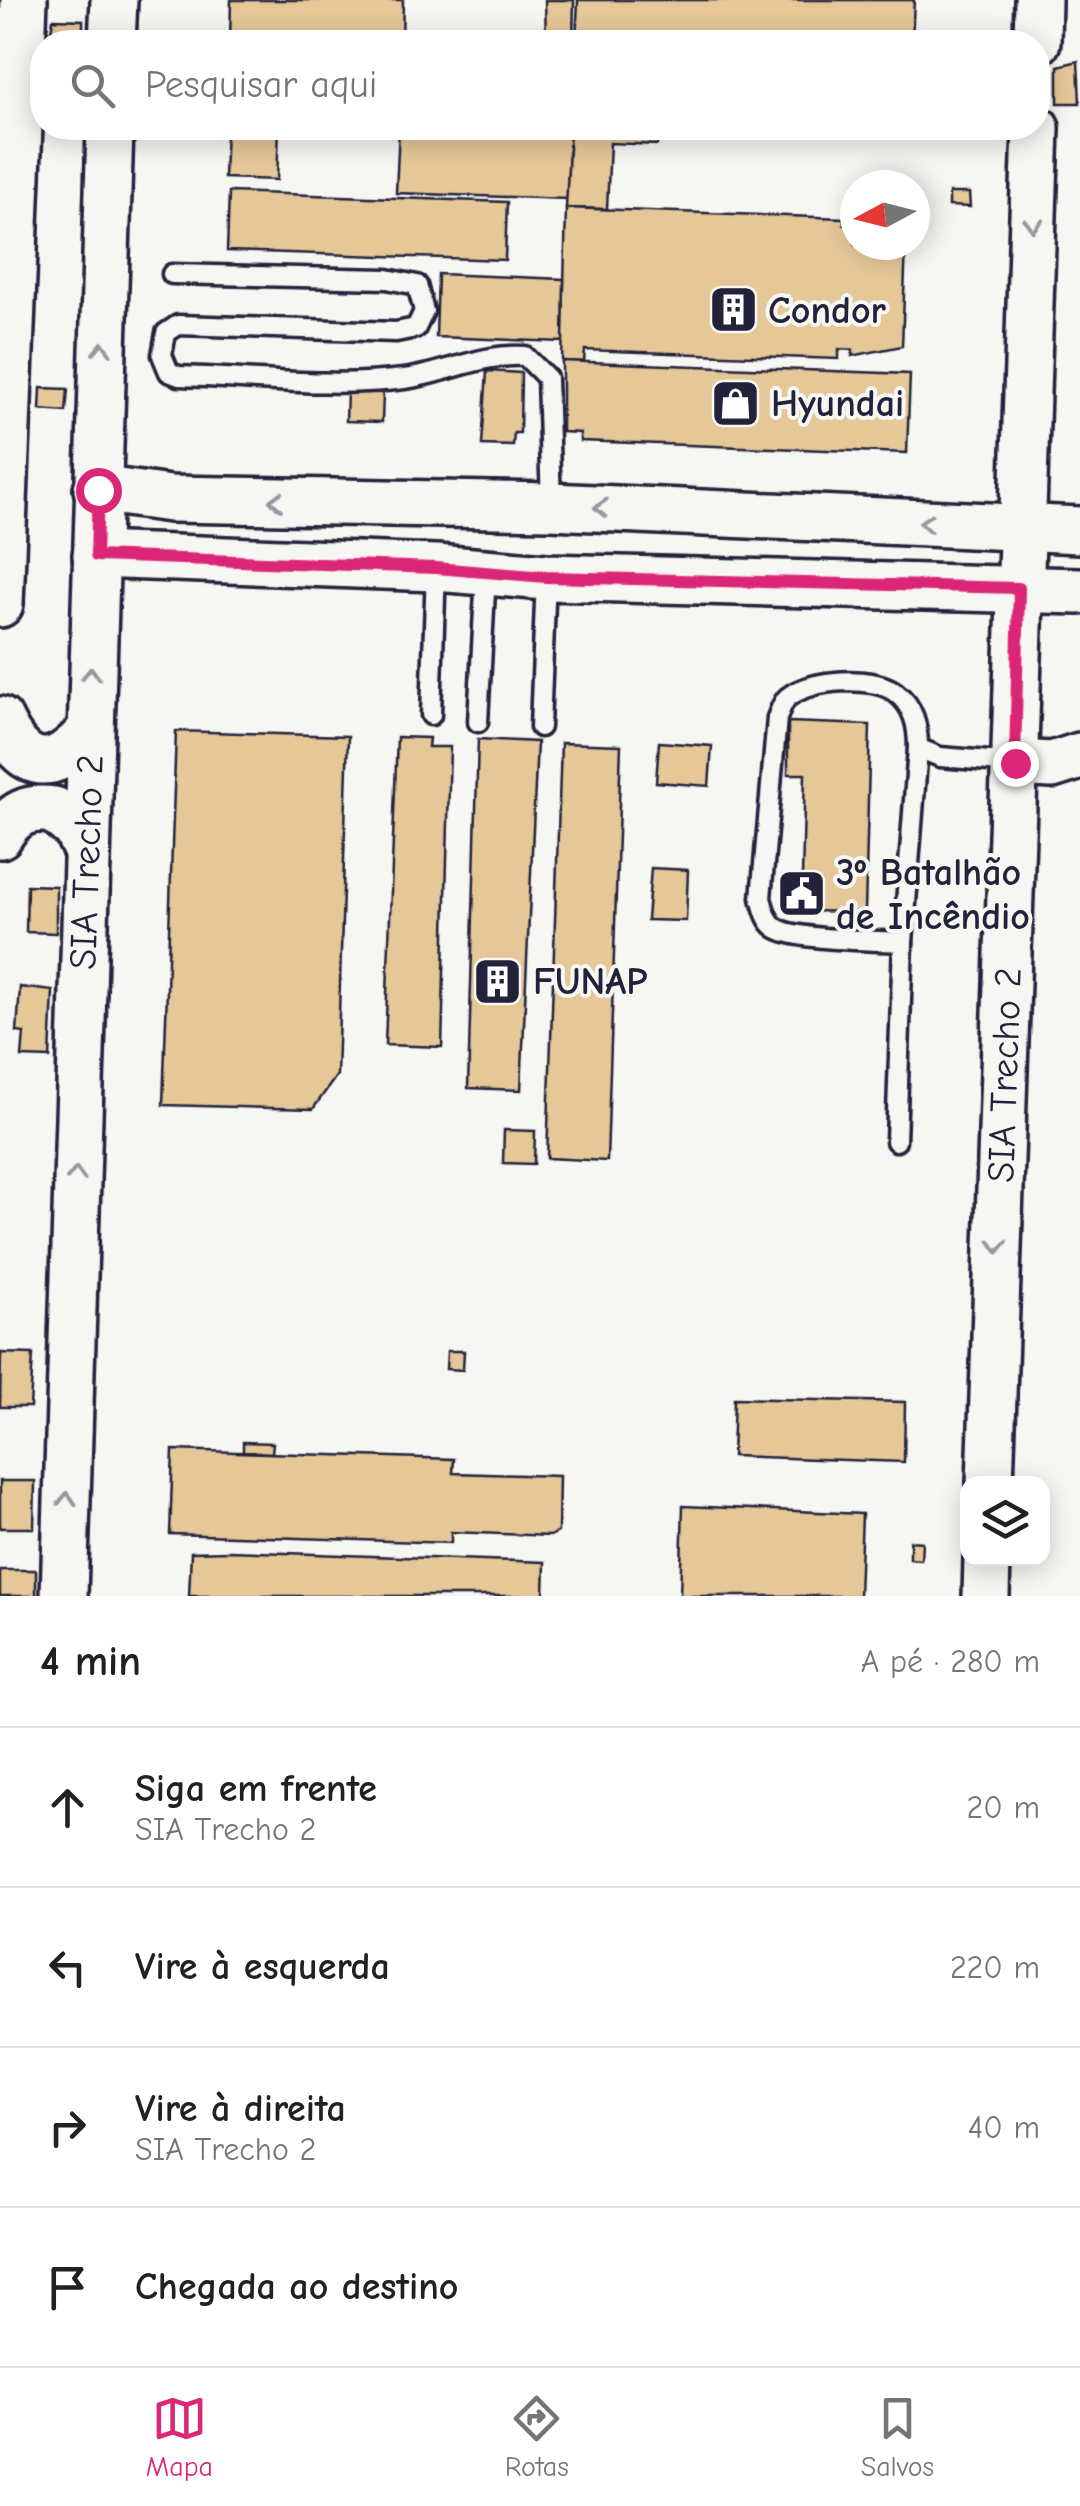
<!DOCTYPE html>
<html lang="pt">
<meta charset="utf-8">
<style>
body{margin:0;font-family:"Comic Neue",sans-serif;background:#f6f6f6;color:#202124}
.controls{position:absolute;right:30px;bottom:30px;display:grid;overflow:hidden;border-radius:20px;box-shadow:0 5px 25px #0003}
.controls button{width:90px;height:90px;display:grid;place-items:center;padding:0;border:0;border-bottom:2px solid #e0e0e0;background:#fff;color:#202124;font:50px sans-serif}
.compass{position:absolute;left:840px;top:170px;width:90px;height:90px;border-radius:50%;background:#fff;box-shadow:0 5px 25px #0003;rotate:263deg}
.stop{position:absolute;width:30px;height:30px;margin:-22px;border:8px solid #db2777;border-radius:50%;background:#fff}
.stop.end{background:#db2777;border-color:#fff;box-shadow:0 2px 10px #0008}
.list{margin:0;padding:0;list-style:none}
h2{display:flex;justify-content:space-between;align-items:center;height:130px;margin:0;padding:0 40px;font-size:42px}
h2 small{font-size:32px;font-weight:400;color:#757577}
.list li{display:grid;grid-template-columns:65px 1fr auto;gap:30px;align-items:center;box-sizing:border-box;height:160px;padding:0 40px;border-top:2px solid #e0e0e0}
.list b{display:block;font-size:38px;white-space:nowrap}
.list p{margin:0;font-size:32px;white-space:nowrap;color:#757577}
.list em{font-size:32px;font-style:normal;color:#757577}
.icon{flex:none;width:55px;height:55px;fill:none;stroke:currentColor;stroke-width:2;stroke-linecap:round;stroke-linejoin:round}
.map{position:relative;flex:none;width:1080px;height:1596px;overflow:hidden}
.search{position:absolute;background:#fff;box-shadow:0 5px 25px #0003;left:30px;right:30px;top:30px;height:110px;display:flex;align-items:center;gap:25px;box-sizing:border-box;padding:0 35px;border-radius:40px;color:#757577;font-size:38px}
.sheet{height:770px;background:#fff}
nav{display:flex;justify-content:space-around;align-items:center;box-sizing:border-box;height:140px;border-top:2px solid #e0e0e0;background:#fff;font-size:28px;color:#757577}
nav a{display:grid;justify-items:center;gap:5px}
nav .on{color:#db2777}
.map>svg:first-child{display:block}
</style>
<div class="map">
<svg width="1080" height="1596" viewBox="0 0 1080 1596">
<rect width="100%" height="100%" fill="#f6f6f2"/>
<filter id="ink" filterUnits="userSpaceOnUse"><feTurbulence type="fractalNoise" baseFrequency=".01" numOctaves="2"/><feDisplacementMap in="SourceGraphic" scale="20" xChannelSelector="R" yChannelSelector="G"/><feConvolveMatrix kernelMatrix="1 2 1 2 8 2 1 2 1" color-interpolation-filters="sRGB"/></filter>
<g filter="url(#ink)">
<!-- building -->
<g fill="#e5c798" stroke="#22223b" stroke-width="2.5">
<polygon points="231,0 403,0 402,42 230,42"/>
<polygon points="545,0 574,0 573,42 546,42"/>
<polygon points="578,0 914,0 912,42 576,42"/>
<polygon points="53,19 83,20 83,42 49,42"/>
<polygon points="1078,61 1080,103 1058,103 1058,66"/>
<polygon points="226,128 279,128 277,180 224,178"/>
<polygon points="399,128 570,128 567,199 396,193"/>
<polygon points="570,128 658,128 657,145 610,143 607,209 566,208"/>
<polygon points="229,192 507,202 505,260 227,251"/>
<polygon points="949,193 969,193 970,207 949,206"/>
<polygon points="566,208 844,218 844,224 855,224 855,245 906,245 902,346 852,356 853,350 839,349 839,359 585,350 584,362 562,361"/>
<polygon points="438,274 564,279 563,342 436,337"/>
<polygon points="562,361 910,374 907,453 580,441 580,433 562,432"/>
<polygon points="487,371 521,373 520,433 514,433 513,446 482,445"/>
<polygon points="41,388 68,389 66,412 40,410"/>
<polygon points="347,392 383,393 382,422 346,421"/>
<polygon points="788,722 870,725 865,912 801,911 805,774 788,774"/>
<polygon points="176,731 348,736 337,1075 313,1109 163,1105"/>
<polygon points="397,737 429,738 428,747 450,747 442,1047 385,1045"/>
<polygon points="478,739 537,742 521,1090 468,1088"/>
<polygon points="659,742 712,746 709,786 656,782"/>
<polygon points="561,743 621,745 607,1161 547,1158"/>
<polygon points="651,868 688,870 686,921 647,920"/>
<polygon points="27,885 56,886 56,933 26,932"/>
<polygon points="20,987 53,991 50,1058 22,1057 24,1033 17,1032"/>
<polygon points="504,1130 535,1131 534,1164 503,1163"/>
<polygon points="447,1351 464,1351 463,1370 446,1369"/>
<polygon points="1,1353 33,1354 30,1407 0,1407"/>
<polygon points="734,1398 905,1402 904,1462 732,1456"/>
<polygon points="243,1442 273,1443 272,1453 243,1452"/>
<polygon points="173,1450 454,1459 453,1473 559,1476 558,1532 550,1536 451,1532 451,1543 170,1534"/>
<polygon points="0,1481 35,1481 34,1528 0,1528"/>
<polygon points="683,1506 862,1514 859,1596 680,1596"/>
<polygon points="910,1541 922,1542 921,1560 910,1559"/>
<polygon points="228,1551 545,1562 544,1596 189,1596 191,1552"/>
<rect x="0" y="1570" width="36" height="26"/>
</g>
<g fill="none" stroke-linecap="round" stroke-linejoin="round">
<defs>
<g id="service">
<path d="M172,274L387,279L417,285L424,311L416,328L396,332L178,325L166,333L162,355L169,372L179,376C253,378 330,388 404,379C445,374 482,353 525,356L547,378L551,505"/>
<polyline points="431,715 436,568"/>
<polyline points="478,722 486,572"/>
<polyline points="540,727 546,577"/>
<polyline points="903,942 918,748"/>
<path d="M896,1141L903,942C878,940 792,941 775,927C766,920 764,908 761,898L777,718C780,711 782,702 788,697C811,679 872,675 895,692C914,706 918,726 918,748L940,757L1014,763"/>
</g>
<g id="secondary">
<polyline points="112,42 114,0"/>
<polyline points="1037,42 1038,0"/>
<polyline points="97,489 170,499 551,506 1080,530"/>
<polyline points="96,555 436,568 546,577 1080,591"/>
<polyline points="0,604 24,0"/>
<path d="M0,720C24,771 53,774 89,732"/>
<polyline points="1015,763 1052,765 1080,756"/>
<path d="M0,835C14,813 28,806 54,810L76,829L86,850"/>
<polyline points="990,1484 1036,128"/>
<polyline points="64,1596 110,128"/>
<polyline points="986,1596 987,1558"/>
</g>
</defs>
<!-- service casing -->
<use href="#service" stroke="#22223b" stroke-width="25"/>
<!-- secondary casing -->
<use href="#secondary" stroke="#22223b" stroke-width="52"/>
<!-- service -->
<use href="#service" stroke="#f6f6f2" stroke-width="18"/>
<!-- secondary -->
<use href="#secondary" stroke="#f6f6f2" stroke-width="45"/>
</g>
<!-- one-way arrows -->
<defs><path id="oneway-chevron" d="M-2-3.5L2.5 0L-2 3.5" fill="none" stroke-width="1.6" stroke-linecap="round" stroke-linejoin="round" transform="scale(2.5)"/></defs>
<g stroke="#9797a0">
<use href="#oneway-chevron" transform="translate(1033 225) rotate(92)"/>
<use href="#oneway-chevron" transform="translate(102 349) rotate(-88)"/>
<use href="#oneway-chevron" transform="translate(276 501) rotate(-179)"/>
<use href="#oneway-chevron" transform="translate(601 508) rotate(-177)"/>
<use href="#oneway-chevron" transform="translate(926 523) rotate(-177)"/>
<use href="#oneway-chevron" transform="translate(91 674) rotate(-88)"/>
<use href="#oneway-chevron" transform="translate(76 1174) rotate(-88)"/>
<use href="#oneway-chevron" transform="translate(998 1246) rotate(92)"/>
<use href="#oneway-chevron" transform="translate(67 1499) rotate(-88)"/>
</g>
</g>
<g fill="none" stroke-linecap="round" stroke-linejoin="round" filter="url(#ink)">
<!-- route -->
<polyline stroke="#db2777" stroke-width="12" points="98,490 96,556 436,568 546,577 1019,588 1015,763"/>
</g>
<!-- icons -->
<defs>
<symbol id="building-square" viewBox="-11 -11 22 22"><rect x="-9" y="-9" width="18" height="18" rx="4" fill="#22223b" stroke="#f6f6f2"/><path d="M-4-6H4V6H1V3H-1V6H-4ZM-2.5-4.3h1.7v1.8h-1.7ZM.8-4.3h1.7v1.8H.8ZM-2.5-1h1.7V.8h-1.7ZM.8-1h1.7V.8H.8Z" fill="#fff"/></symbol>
<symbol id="shop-square" viewBox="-11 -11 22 22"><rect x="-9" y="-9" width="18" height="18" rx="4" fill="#22223b" stroke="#f6f6f2"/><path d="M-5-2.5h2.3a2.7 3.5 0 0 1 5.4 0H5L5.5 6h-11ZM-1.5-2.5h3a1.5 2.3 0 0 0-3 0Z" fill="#fff"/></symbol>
<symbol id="civic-square" viewBox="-11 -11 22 22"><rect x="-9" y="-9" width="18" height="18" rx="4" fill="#22223b" stroke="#f6f6f2"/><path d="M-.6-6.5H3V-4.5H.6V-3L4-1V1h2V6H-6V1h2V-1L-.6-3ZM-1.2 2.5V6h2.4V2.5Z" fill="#fff"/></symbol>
</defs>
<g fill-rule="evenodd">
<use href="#building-square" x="706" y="282" width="55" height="55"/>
<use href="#shop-square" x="708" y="376" width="55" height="55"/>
<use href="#civic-square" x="774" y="866" width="55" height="55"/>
<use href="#building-square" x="470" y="954" width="55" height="55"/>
</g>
<g text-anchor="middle" stroke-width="8" stroke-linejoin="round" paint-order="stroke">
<!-- poi labels -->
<g font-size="38" font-weight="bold" fill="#22223b" stroke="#f6f6f2" text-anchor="start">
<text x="768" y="323">Condor</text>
<text x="771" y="416">Hyundai</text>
<text x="836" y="885">3º Batalhão<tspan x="836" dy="44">de Incêndio</tspan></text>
<text x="533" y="994">FUNAP</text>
</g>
<!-- street labels -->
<g font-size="38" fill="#22223b" stroke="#f6f6f2">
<text transform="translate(86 862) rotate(-88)" y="13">SIA Trecho 2</text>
<text transform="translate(1004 1075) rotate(-88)" y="13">SIA Trecho 2</text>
</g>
</g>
</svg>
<div class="controls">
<button><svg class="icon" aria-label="layers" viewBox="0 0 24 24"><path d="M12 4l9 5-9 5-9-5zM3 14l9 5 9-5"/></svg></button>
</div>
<svg class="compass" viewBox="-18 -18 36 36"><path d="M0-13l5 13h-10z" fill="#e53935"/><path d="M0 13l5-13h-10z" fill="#757577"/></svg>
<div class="stop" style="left:98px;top:490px"></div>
<div class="stop end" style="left:1015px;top:763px"></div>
<div class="search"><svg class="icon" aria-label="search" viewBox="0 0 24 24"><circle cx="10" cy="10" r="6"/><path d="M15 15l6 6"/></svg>Pesquisar aqui</div>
</div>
<section class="sheet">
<h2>4 min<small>A pé · 280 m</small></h2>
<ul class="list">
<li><svg class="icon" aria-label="ahead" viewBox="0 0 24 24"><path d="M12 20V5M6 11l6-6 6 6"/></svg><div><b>Siga em frente</b><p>SIA Trecho 2</p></div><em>20 m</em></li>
<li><svg class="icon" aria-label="left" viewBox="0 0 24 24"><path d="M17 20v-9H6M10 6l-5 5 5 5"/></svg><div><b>Vire à esquerda</b></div><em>220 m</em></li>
<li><svg class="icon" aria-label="right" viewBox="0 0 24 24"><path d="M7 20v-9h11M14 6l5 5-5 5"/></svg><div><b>Vire à direita</b><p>SIA Trecho 2</p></div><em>40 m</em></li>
<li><svg class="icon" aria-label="arrive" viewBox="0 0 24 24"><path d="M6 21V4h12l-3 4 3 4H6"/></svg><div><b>Chegada ao destino</b></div></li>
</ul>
</section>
<nav>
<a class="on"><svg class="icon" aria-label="map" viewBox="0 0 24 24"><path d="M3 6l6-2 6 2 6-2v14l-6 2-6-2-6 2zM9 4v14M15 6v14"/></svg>Mapa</a>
<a><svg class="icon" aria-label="directions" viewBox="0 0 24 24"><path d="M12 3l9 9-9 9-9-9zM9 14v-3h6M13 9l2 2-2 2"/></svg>Rotas</a>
<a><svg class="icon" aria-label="saved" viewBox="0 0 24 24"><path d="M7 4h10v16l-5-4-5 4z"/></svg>Salvos</a>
</nav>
